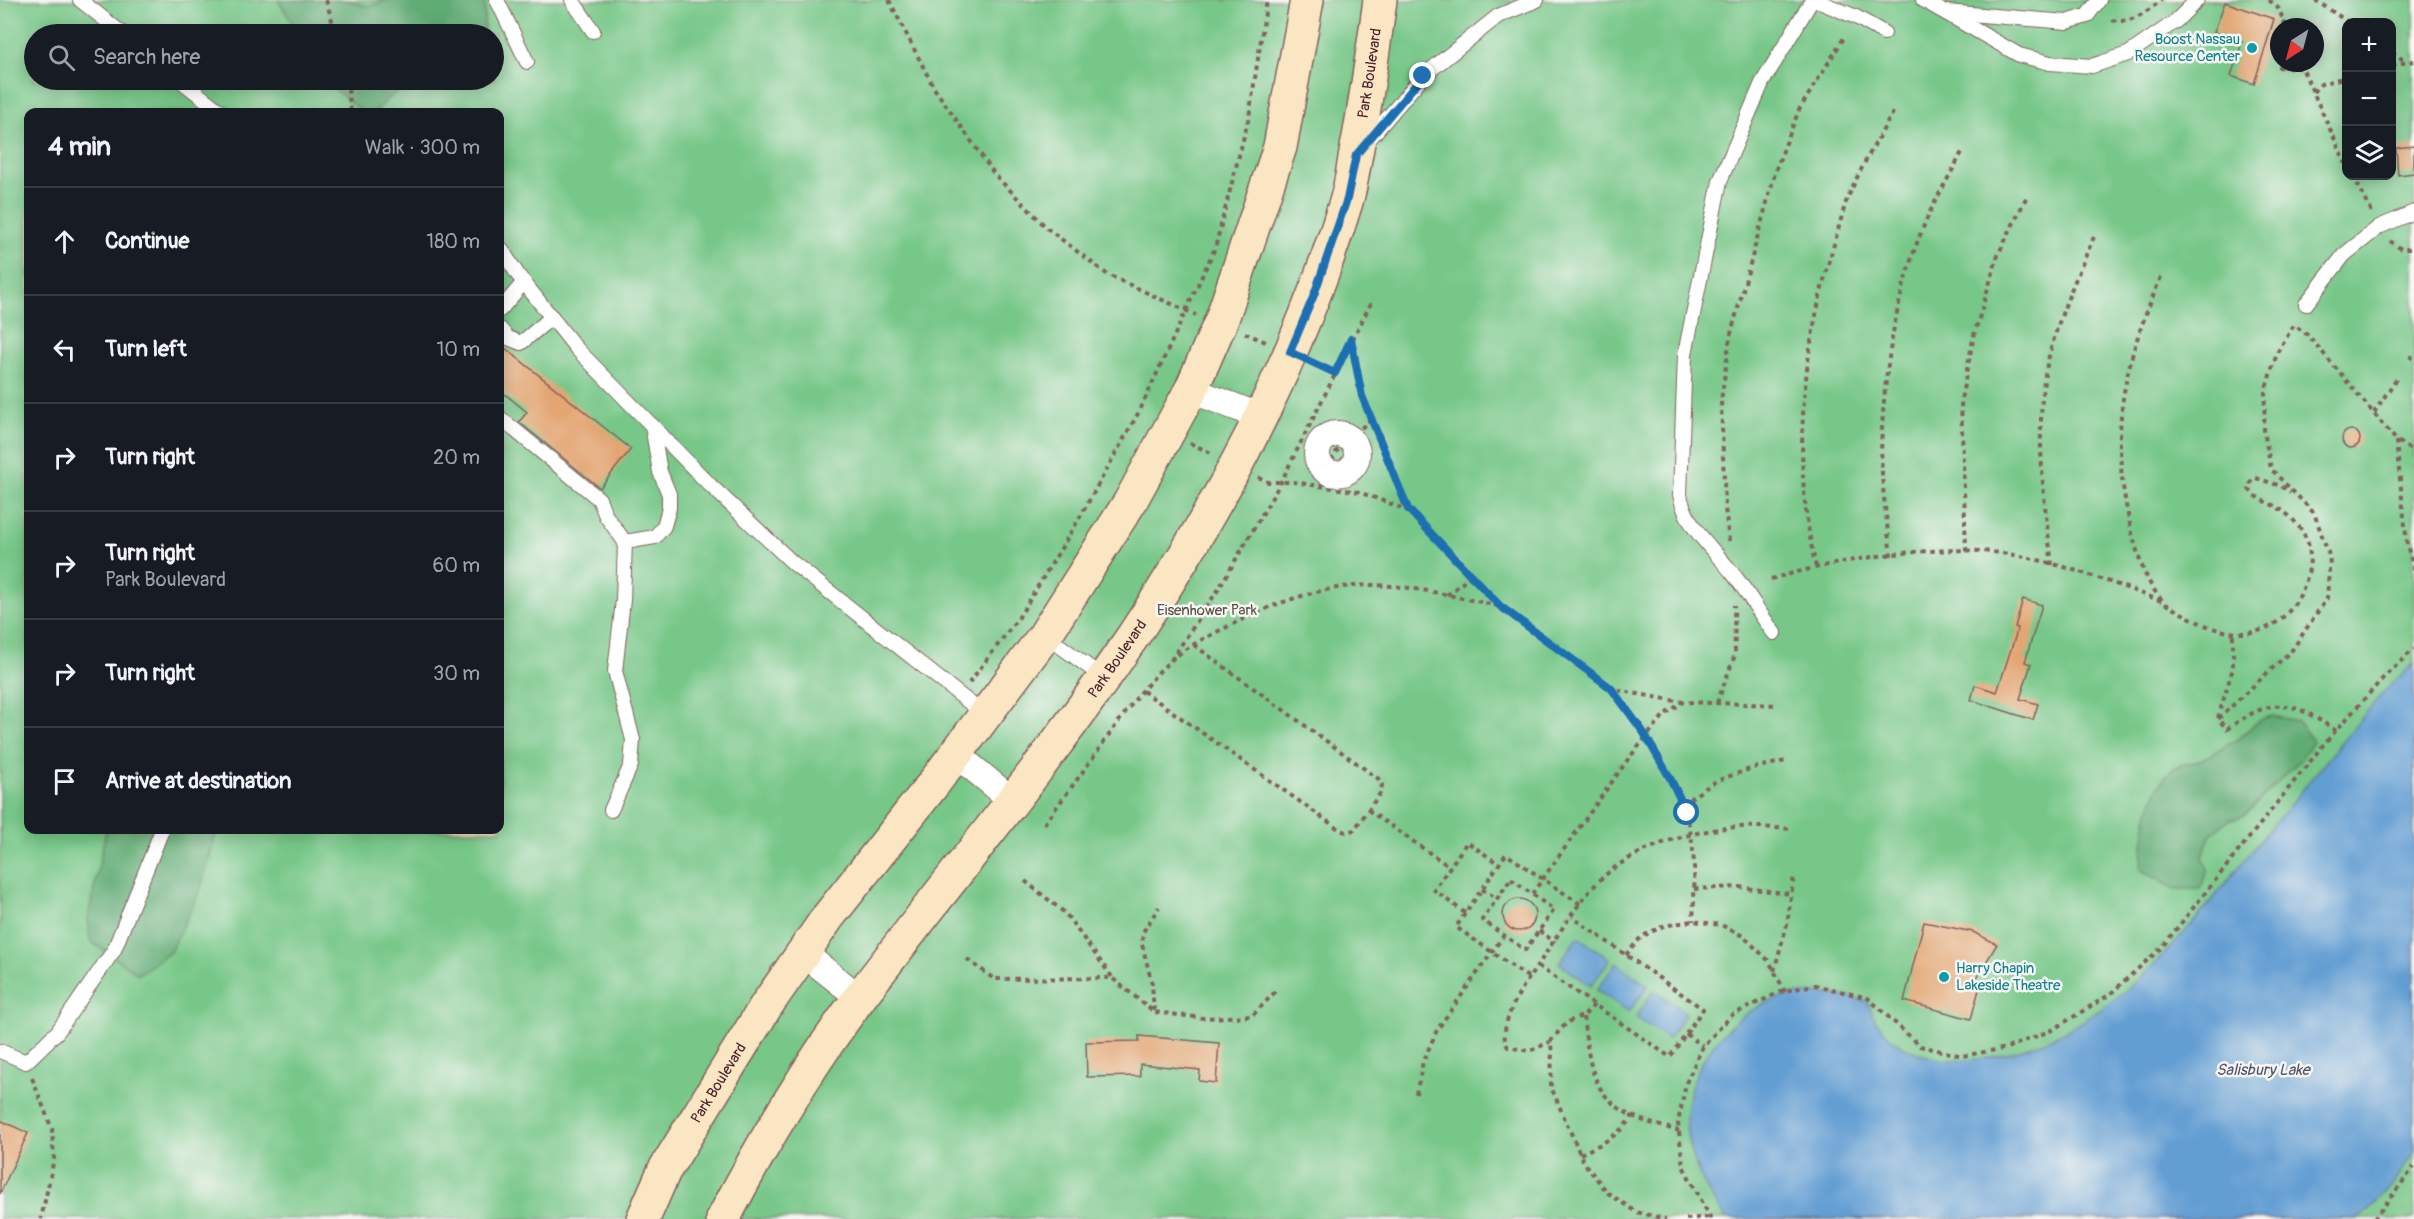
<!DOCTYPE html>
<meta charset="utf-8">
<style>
body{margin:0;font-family:Pangolin,sans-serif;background:#20242c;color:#f1f3f6}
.controls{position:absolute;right:18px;top:18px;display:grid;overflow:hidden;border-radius:12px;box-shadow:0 3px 15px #0003}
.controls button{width:54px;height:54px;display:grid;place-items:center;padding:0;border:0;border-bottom:2px solid #363941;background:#171b24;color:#f1f3f6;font:30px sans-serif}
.compass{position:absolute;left:2270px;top:18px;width:54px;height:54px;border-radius:50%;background:#171b24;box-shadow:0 3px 15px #0003;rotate:216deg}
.stop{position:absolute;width:18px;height:18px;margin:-14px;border:4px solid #1f6fb2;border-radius:50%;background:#fff}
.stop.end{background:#1f6fb2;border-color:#fff;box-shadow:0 2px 6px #0008}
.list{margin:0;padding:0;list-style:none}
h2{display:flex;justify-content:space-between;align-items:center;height:78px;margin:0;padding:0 24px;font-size:26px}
h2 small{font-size:20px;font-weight:400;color:#9ea1a6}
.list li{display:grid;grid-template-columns:39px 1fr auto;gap:18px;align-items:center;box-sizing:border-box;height:108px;padding:0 24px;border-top:2px solid #363941}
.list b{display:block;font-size:22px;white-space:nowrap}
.list p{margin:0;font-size:20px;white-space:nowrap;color:#9ea1a6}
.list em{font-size:20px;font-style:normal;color:#9ea1a6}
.icon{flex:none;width:33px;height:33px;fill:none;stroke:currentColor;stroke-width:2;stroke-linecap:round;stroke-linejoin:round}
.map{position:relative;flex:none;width:2414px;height:1219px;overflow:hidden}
.search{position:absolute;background:#171b24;box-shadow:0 3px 15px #0003;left:24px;top:24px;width:480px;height:66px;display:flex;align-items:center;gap:15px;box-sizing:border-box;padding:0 21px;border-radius:33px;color:#9ea1a6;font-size:22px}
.panel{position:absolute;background:#171b24;box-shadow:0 3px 15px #0003;left:24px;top:108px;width:480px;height:726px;border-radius:12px}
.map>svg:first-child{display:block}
</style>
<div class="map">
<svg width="2414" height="1219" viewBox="0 0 2414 1219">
<rect width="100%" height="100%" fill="#f6f6f2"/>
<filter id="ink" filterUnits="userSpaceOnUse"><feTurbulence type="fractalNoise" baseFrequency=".0167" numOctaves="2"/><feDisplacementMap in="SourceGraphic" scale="12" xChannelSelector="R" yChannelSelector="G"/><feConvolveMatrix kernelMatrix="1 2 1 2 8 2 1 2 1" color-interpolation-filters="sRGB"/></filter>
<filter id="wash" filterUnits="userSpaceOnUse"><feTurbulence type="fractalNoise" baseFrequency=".008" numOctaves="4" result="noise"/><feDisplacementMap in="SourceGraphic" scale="24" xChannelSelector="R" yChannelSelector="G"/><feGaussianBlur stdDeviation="1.35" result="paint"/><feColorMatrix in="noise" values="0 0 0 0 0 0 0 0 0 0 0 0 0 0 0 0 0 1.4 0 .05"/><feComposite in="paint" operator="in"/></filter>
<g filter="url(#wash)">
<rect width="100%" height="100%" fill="#eadfbb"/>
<!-- green -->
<path fill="#77c788" stroke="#60735a" stroke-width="1.5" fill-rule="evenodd" d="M0,0H2414V1219H0ZM2346,22H2392V176H2346ZM2279,27H2315V63H2279ZM34,34H494V80H34ZM28,112H500V830H28Z"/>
<!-- forest -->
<g fill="#61ac74" stroke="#566650" stroke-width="1.5">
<polygon points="278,0 346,0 368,6 389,0 482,0 485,4 484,34 299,34"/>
<polygon points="324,80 419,80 395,93 374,112 362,112"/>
<path d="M2272,716L2297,721L2313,741L2301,759L2245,815L2229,820L2210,835L2203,857L2208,870L2200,889H2174L2141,869C2143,838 2148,780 2180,765C2186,763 2192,763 2198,761C2209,756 2220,750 2231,743C2247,735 2253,719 2272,716Z"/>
<polygon points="106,830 217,830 201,888 170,952 138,974 90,941 88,918"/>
</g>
<!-- water -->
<g fill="#639ed3" stroke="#565e7f" stroke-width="1.5">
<path d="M2414,664V1152C2400,1178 2381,1201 2358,1219H1727C1705,1191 1686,1155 1686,1119C1687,1063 1733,1008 1787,996C1815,990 1841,994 1868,1002C1876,1034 1902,1050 1933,1058C1956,1063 1978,1060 2000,1055C2118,1030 2193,923 2264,836C2305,787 2345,738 2386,689Z"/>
<polygon points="1578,937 1610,959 1591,986 1559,963"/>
<polygon points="1616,963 1648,986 1629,1012 1597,990"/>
<polygon points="1654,990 1686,1013 1668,1039 1636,1017"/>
</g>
<g id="blocks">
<!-- building -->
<g fill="#e3a572">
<polygon points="2225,2 2274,19 2254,84 2231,76 2242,42 2214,32"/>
<polygon points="2414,146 2414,173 2398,175 2396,148"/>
<polygon points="500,344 631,449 600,488 519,422 527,412 500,390"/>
<circle cx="2351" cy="439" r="9"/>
<polygon points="2023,599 2042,605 2025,662 2031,664 2020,699 2038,704 2033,720 1971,700 1975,685 1997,692 2018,628 2015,627"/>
<circle cx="1519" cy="915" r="16"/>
<polygon points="1924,922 1973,932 1997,944 1973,984 1980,986 1971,1019 1904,1001"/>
<polygon points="1139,1036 1219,1043 1216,1083 1199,1081 1200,1070 1140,1064 1140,1076 1087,1077 1086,1042 1139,1041"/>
<polygon points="0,1120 28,1133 0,1194"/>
</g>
</g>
</g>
<g filter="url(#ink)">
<use href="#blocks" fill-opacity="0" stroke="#82625d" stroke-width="1.5"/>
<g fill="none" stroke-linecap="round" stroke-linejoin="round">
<defs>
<g id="lane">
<polyline points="80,0 123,34"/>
<polyline points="497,0 527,62"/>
<polyline points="572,0 593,31"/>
<polyline points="1815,0 1856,17 1884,33"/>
<polyline points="1923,0 2019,55 2050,63 2092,66 2128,54 2176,21 2197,0"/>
<polyline points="1946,12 2067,22 2087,16 2099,0"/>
<polyline points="180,80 221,112"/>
<polyline points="1366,143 1423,76 1498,16 1537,0"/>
<polyline points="500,247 518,275 576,348 710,485 793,563 985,715"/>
<polyline points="2306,304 2344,255 2379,227 2414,212"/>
<polyline points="500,310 524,282"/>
<polyline points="500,329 508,338 521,343 552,317"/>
<polyline points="500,418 599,499 606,516 625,542 655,537 664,526 669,508 669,494 660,472 652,425"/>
<path d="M1774,633C1760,614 1748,593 1734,575C1713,548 1687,529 1680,495L1685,354L1720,181L1762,83L1812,0"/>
<polyline points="1045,635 1104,678"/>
<polyline points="611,810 631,765 633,740 615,671 623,600 625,542"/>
<polyline points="0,1051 26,1062 58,1031 114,950 162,830"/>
</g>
<g id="street">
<polyline points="1191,390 1259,416"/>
<circle cx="1337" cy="454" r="20"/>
<polyline points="956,754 1013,801"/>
<polyline points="803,953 860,998"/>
</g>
<g id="secondary">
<path id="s1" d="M643,1219L664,1171L766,1006L828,917L934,783L1045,635L1130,502L1191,390L1222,319L1280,147L1307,0"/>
<path id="s2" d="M723,1219C763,1142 808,1067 860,997C941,890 1027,787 1104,678C1207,533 1294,372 1346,202C1351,186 1353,169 1356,153C1366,103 1373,51 1380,0"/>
</g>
</defs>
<!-- lane casing -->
<use href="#lane" stroke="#82625d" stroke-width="16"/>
<!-- street casing -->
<use href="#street" stroke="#82625d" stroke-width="28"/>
<!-- secondary casing -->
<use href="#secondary" stroke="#82625d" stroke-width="36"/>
<!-- path -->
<g stroke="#82625d" stroke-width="4" stroke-dasharray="4.5 4.5" stroke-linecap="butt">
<polyline points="326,0 336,34"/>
<polyline points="889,0 934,88 995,175 1048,229 1108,275 1196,315"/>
<polyline points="2269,0 2279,9 2286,27"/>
<polyline points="2315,0 2348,22"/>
<path d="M2112,20C2131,25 2147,11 2162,0"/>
<polyline points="2392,52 2405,61"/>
<polyline points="2392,65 2414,61"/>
<polyline points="2278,67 2302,68 2346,164"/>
<polyline points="347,80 351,112"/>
<polyline points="2313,92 2321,84 2346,77"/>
<polyline points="2353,176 2372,212"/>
<polyline points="2390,241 2401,249 2414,249"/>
<path d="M2161,277C2121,369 2108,434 2132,533C2139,558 2145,583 2164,602C2170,608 2180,612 2187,616C2230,641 2274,642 2300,595C2307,581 2312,564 2309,547C2306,533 2294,519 2283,511C2271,502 2258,502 2249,489L2251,482L2256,478L2281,486L2290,492"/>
<polyline points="1245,333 1266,342"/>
<polyline points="1351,339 1362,396 1408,509 1500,606 1611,689 1682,702 1778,705"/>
<polyline points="2410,359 2414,353"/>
<polyline points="1314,363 1335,373"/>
<polyline points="2374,413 2396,379"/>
<polyline points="2396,441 2407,545 2414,570"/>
<polyline points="1190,443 1213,454"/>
<polyline points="1258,477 1268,482 1293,482 1359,492 1410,511"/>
<polyline points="1321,486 1336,452 1371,419"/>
<polyline points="1729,541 1725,508 1721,401 1730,337 1777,166 1799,110 1845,36"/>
<polyline points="1966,551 1961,400 1974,335 1998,255 2027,196"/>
<path d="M1891,556C1886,514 1879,471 1882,429C1886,356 1899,278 1930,212C1940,191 1952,172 1962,152"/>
<path d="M2052,565C2045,510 2038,455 2042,399C2046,344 2072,287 2094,237"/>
<path d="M1816,567C1791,463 1802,353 1832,251C1837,235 1841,218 1846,202C1859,170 1878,139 1895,109"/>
<path d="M1771,579C1846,558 1942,541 2020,556C2069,566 2116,584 2164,602"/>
<polyline points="1447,595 1471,576"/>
<polyline points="1171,660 1218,590 1281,482 1373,299"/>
<polyline points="969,683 1019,617 1076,524 1140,410 1215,248 1249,117 1267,0"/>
<path d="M1612,689C1635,722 1677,777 1687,816C1696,850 1695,886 1693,921"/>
<polyline points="1143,691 1340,830 1346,832 1354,830 1381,792 1382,785 1380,780 1194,645"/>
<polyline points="1717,703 1735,655 1734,605"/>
<polyline points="2218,718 2233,668 2233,634"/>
<path d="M2336,731C2290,699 2274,696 2227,729L2218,719L2292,650L2327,598L2330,558L2314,513L2271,469L2264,431L2265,391L2277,353L2294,325L2308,335L2396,440L2414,452"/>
<polyline points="1682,804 1716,781 1753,768 1786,761"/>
<polyline points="1368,810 1450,867"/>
<path d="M1044,824C1064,797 1084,771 1103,743C1124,715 1143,686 1169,662C1188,645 1213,634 1235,623C1279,601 1325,585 1374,585C1417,586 1459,598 1500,606"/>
<polygon points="1511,879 1554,910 1525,950 1482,920"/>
<polyline points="1025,881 1065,913 1112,977"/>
<polyline points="1482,889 1497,899"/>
<polyline points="1694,889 1739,887 1791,894"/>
<polyline points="1532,894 1629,758 1665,714 1682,703"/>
<path d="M1580,904L1506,854L1456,927L1529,978C1551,947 1575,904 1602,878C1634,848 1693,830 1737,827C1755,826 1774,828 1792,829"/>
<polyline points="1465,913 1434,890 1467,842 1499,864"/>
<polyline points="1539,931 1555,942"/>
<polyline points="1626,955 1641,937 1663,926 1693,921 1721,925 1743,936 1769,961 1785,992"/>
<polyline points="967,959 994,979 1112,978 1154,1012 1203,1018 1252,1016 1275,992"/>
<polyline points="1538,966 1670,1057 1703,1009 1572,917"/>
<polyline points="1774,971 1787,924 1794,875"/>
<path d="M1529,978C1519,992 1496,1031 1508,1047L1529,1051L1550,1042"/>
<path d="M1594,1005L1583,1017C1568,1017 1559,1032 1550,1042L1552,1050L1551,1087L1584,1163L1608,1193L1636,1212L1666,1219"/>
<polyline points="1154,1011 1152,984 1142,944 1143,932 1159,907"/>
<path d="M1583,1017C1590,1063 1589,1098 1639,1119C1651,1124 1666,1127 1679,1131"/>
<polyline points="1686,1034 1703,1046"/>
<polyline points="32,1078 52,1129 54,1159 41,1219"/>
<polyline points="1416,1094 1423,1062 1437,1030 1504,935"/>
<path d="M1580,1154C1602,1144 1619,1136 1633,1115"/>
<polyline points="1686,1219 1710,1217"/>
<polyline points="1711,1219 1683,1166 1678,1123 1686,1083 1703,1046 1732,1015 1780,992 1815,985 1868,998 1920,1046 1962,1056 2007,1048 2052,1030 2109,995 2162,947 2324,744 2384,677 2414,649"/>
<polyline points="2374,1219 2414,1167"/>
</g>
<!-- lane -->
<use href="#lane" stroke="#fff" stroke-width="14"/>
<!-- street -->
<use href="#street" stroke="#fff" stroke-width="26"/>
<!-- secondary -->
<use href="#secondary" stroke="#fbe6c4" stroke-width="33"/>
</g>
</g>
<g fill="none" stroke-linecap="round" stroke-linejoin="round" filter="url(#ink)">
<!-- route -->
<polyline stroke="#1f6fb2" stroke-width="8" points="1423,76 1356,155 1347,199 1314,295 1290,352 1335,373 1351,339 1362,396 1408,509 1500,606 1611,688 1644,733 1670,778 1687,813"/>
</g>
<!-- markers -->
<g fill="#0f9aa8" stroke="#f6f6f2" stroke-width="2">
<circle cx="2252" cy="48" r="6"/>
<circle cx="1944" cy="977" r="6"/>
</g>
<g text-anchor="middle" stroke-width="5" stroke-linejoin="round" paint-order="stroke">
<!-- culture labels -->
<g font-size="15" fill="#0d838f" stroke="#f6f6f2" text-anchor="end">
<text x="2240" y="44">Boost Nassau<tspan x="2240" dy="17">Resource Center</tspan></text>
<text x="1956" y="973" text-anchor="start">Harry Chapin<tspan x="1956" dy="17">Lakeside Theatre</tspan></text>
</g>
<!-- street labels -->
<g font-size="15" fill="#4a1f2b" stroke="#f6f6f2">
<text dy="5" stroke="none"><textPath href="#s2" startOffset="1330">Park Boulevard</textPath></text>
<text dy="5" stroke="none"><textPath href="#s2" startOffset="686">Park Boulevard</textPath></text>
<text dy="5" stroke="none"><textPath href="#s1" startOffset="156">Park Boulevard</textPath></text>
</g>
<!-- park labels -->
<g font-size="15" fill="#585147" stroke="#f6f6f2">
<text x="1207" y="615">Eisenhower Park</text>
</g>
<!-- water labels -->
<g font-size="16" font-style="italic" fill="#54526e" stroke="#f6f6f2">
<text x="2263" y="1075">Salisbury Lake</text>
</g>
</g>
</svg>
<div class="controls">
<button>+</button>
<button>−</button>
<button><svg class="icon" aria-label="layers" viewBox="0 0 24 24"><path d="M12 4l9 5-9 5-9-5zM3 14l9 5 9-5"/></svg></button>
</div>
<svg class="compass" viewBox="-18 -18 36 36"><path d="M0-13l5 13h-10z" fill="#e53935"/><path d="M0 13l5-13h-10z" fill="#9ea1a6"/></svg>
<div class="stop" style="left:1687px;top:813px"></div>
<div class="stop end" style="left:1423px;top:76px"></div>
<div class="search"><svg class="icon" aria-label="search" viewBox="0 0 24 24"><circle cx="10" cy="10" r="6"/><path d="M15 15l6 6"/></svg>Search here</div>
<section class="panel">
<h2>4 min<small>Walk · 300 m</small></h2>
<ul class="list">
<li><svg class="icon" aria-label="ahead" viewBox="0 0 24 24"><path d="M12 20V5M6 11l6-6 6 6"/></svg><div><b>Continue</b></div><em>180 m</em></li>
<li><svg class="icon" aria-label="left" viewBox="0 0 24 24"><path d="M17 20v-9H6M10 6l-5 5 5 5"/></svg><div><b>Turn left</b></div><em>10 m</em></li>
<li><svg class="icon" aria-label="right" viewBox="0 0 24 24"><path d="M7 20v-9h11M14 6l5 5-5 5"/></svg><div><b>Turn right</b></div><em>20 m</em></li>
<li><svg class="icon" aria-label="right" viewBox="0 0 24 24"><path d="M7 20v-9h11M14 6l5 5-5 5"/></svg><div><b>Turn right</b><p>Park Boulevard</p></div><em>60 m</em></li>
<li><svg class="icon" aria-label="right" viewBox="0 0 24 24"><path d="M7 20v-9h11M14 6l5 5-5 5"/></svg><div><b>Turn right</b></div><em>30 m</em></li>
<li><svg class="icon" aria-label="arrive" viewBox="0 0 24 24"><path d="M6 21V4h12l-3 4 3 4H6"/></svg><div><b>Arrive at destination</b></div></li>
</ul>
</section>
</div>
